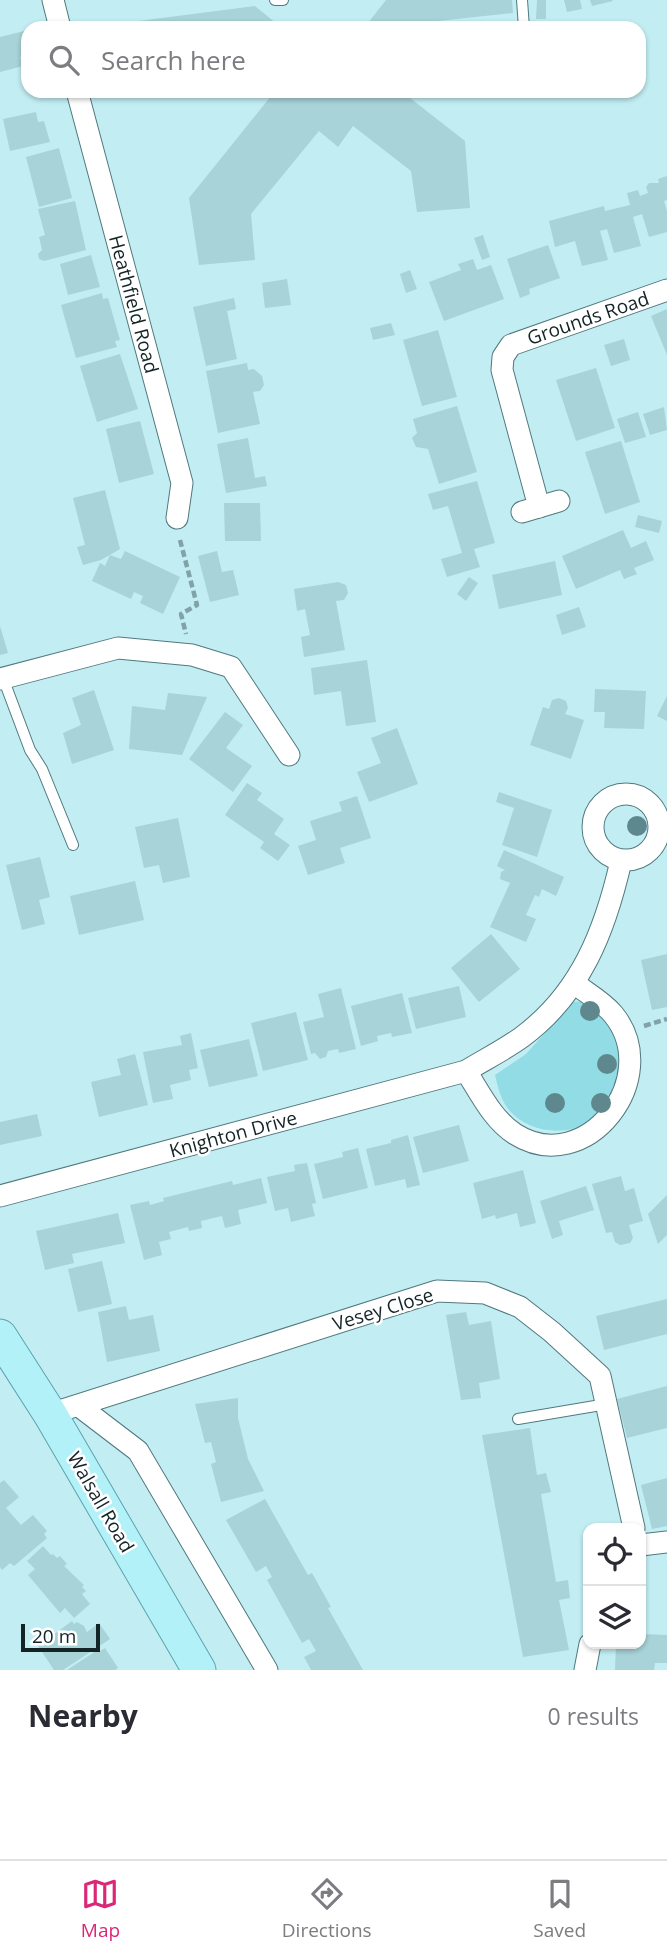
<!DOCTYPE html>
<style>
body{margin:0;font-family:"Open Sans",sans-serif;background:#f7f7f7;color:#2b2b33}
.controls{position:absolute;right:21px;bottom:21px;display:grid;overflow:hidden;border-radius:14px;box-shadow:0 2px 5px #0004}
.controls button{width:63px;height:63px;display:grid;place-items:center;padding:0;border:0;border-bottom:2px solid #e1e1e2;background:#fff;color:#2b2b33;font:35px sans-serif}
.scale{position:absolute;left:21px;bottom:18px;width:79px;box-sizing:border-box;padding-left:7px;border:4px solid #142426;border-top:0;font-size:19px;line-height:24px;white-space:nowrap;color:#142426;-webkit-text-stroke:5px #fff;paint-order:stroke}
.list{margin:0;padding:0;list-style:none}
h2{display:flex;justify-content:space-between;align-items:center;height:91px;margin:0;padding:0 28px;font-size:30px}
h2 small{font-size:23px;font-weight:400;color:#7c7c81}
.icon{flex:none;width:38px;height:38px;fill:none;stroke:currentColor;stroke-width:2;stroke-linecap:round;stroke-linejoin:round}
.map{position:relative;flex:none;width:667px;height:1670px;overflow:hidden}
.search{position:absolute;background:#fff;box-shadow:0 2px 5px #0004;left:21px;right:21px;top:21px;height:77px;display:flex;align-items:center;gap:18px;box-sizing:border-box;padding:0 24px;border-radius:21px;color:#7c7c81;font-size:26px}
.sheet{height:189px;background:#fff}
nav{display:flex;justify-content:space-around;align-items:center;box-sizing:border-box;height:98px;border-top:2px solid #e1e1e2;background:#fff;font-size:19px;color:#7c7c81}
nav a{display:grid;justify-items:center;gap:4px}
nav .on{color:#db2777}
.map>svg:first-child{display:block}
</style>
<div class="map">
<svg width="667" height="1670" viewBox="0 0 667 1670">
<rect width="100%" height="100%" fill="#c2eef3"/>
<!-- green -->
<path fill="#92dce5" d="M585,1001C594,1010 614,1026 619,1036C625,1049 622,1066 617,1079C615,1087 613,1097 609,1104C589,1138 533,1139 509,1110C501,1100 498,1088 495,1075L526,1054L573,1002Z"/>
<!-- building -->
<g fill="#a8d3d8">
<polygon points="386,0 512,0 513,13 438,21 433,28 364,28"/>
<polygon points="537,0 546,0 546,19 536,19"/>
<polygon points="564,0 580,0 582,9 567,12"/>
<polygon points="590,0 612,0 613,1 592,6"/>
<polygon points="255,6 282,28 123,28 123,23"/>
<polygon points="28,30 28,55 20,57 23,66 0,72 0,37"/>
<polygon points="264,91 401,91 465,141 470,208 417,212 411,171 353,126 338,147 319,131 251,214 255,260 199,265 189,198 271,96"/>
<polygon points="36,112 38,122 44,121 50,142 10,151 3,119"/>
<polygon points="59,148 72,198 39,207 26,157"/>
<polygon points="667,176 667,200 664,201 667,211 667,232 649,237 642,214 633,217 641,246 614,253 607,229 600,231 608,260 582,266 575,241 555,247 549,221 604,206 605,211 630,205 627,193 638,190 640,196 648,193 646,187 649,183 659,183 658,179"/>
<polygon points="75,201 86,250 44,261 39,259 38,254 42,250 39,237 45,235 38,209"/>
<polygon points="483,235 490,257 482,260 474,238"/>
<polygon points="548,245 560,278 529,289 530,294 520,298 507,259"/>
<polygon points="91,255 100,287 68,295 60,264"/>
<polygon points="473,259 477,270 491,265 504,299 444,321 429,282 461,270 458,264"/>
<polygon points="410,270 417,289 406,293 400,274"/>
<polygon points="287,279 291,305 265,308 262,283"/>
<polygon points="102,293 103,299 108,298 120,340 115,341 117,347 76,358 61,305"/>
<polygon points="234,298 236,309 227,311 237,359 206,366 193,307"/>
<polygon points="667,309 667,355 651,316"/>
<polygon points="391,323 395,335 373,340 370,328"/>
<polygon points="438,330 457,397 422,406 403,340"/>
<polygon points="624,339 630,360 611,366 604,345"/>
<polygon points="120,354 138,409 97,422 80,366"/>
<polygon points="247,363 248,370 254,369 262,376 264,385 260,391 253,392 260,424 218,433 206,371"/>
<polygon points="596,368 615,428 576,441 556,380"/>
<polygon points="457,406 477,472 439,484 428,449 416,447 412,438 417,433 413,419"/>
<polygon points="664,407 667,430 650,435 643,414"/>
<polygon points="638,412 646,437 625,443 617,419"/>
<polygon points="140,421 154,474 119,483 106,429"/>
<polygon points="248,438 255,478 265,476 267,486 226,493 217,444"/>
<polygon points="621,441 640,502 605,514 585,452"/>
<polygon points="477,481 495,543 474,549 480,567 447,577 441,559 462,553 448,506 433,510 428,494"/>
<polygon points="105,490 120,549 101,560 83,565 77,547 85,545 73,498"/>
<polygon points="224,503 260,503 261,541 225,541"/>
<polygon points="638,515 662,521 659,533 635,527"/>
<polygon points="623,530 631,548 646,541 654,560 634,568 637,574 624,579 620,570 576,589 562,556"/>
<polygon points="125,551 180,577 163,614 140,603 143,596 134,592 131,599 92,581 100,563 105,566 110,555 121,559"/>
<polygon points="217,551 222,572 233,570 239,595 210,602 198,556"/>
<polygon points="555,561 562,595 499,609 492,575"/>
<polygon points="469,577 478,583 466,601 457,594"/>
<polygon points="338,582 346,585 348,593 344,600 336,601 345,650 304,657 301,637 310,635 305,609 297,611 294,589"/>
<polygon points="579,607 586,627 562,635 556,615"/>
<polygon points="0,626 8,653 0,655"/>
<polygon points="367,660 376,722 346,726 341,691 314,695 311,668"/>
<polygon points="595,689 646,691 644,729 604,728 605,712 594,712"/>
<polygon points="94,690 114,750 72,764 63,733 81,725 72,698"/>
<polygon points="168,693 207,697 182,755 129,749 132,706 165,710"/>
<polygon points="667,696 667,721 657,716"/>
<polygon points="559,698 566,701 568,708 565,714 584,720 571,759 530,745 543,707 549,709 552,700"/>
<polygon points="225,712 243,725 226,748 252,766 233,792 189,759"/>
<polygon points="397,728 418,784 369,802 357,772 381,763 371,738"/>
<polygon points="247,783 262,793 257,800 284,819 274,834 290,845 278,861 260,848 264,842 225,815"/>
<polygon points="499,792 552,810 537,857 502,845 514,808 496,802"/>
<polygon points="357,796 371,838 340,848 345,863 308,875 298,846 316,840 310,821 342,811 339,802"/>
<polygon points="178,818 190,877 163,883 159,865 144,868 135,827"/>
<polygon points="504,850 564,877 556,896 542,889 539,897 535,895 526,915 536,919 526,942 490,927 510,883 500,879 501,872 505,870 497,866"/>
<polygon points="40,857 50,897 39,900 45,924 22,930 6,865"/>
<polygon points="135,881 144,920 79,935 70,896"/>
<polygon points="491,934 520,969 479,1002 451,968"/>
<polygon points="667,954 667,1007 652,1010 641,960"/>
<polygon points="459,986 466,1017 416,1029 408,998"/>
<polygon points="341,988 356,1049 339,1053 338,1049 328,1051 326,1057 320,1059 315,1053 311,1054 303,1022 324,1017 318,994"/>
<polygon points="402,993 412,1033 392,1037 391,1033 377,1036 378,1041 361,1046 351,1006"/>
<polygon points="296,1012 308,1060 263,1071 251,1023"/>
<polygon points="191,1033 198,1068 189,1070 191,1080 170,1085 173,1099 153,1103 143,1052 182,1045 180,1036"/>
<polygon points="249,1039 258,1076 209,1087 200,1050"/>
<polygon points="135,1054 148,1105 99,1117 91,1082 121,1075 117,1059"/>
<polygon points="37,1114 42,1136 0,1145 0,1122"/>
<polygon points="459,1125 469,1161 423,1173 413,1137"/>
<polygon points="408,1135 420,1185 407,1188 405,1179 375,1186 366,1149 391,1143 391,1140"/>
<polygon points="358,1148 368,1188 323,1199 314,1164 343,1157 342,1152"/>
<polygon points="307,1163 316,1203 312,1204 315,1216 291,1222 288,1208 275,1211 267,1177 295,1171 294,1165"/>
<polygon points="523,1170 536,1223 520,1227 517,1213 496,1219 495,1215 482,1219 473,1183"/>
<polygon points="621,1176 625,1191 634,1188 643,1221 629,1225 633,1238 630,1243 620,1245 615,1242 612,1232 606,1233 592,1184"/>
<polygon points="261,1178 267,1203 238,1210 241,1224 225,1228 222,1216 201,1221 202,1228 189,1231 188,1227 169,1232 171,1239 159,1242 162,1255 144,1260 130,1205 149,1201 150,1205 164,1201 163,1198 232,1181 233,1185"/>
<polygon points="586,1186 594,1210 559,1221 563,1235 552,1239 540,1201"/>
<polygon points="667,1195 667,1235 658,1244 648,1214"/>
<polygon points="118,1213 125,1243 72,1254 74,1263 45,1270 36,1231"/>
<polygon points="102,1261 112,1304 78,1312 68,1269"/>
<polygon points="667,1299 667,1334 604,1350 596,1316"/>
<polygon points="126,1306 129,1320 153,1315 160,1351 107,1362 98,1312"/>
<polygon points="466,1312 469,1325 491,1321 500,1379 479,1383 481,1398 461,1400 446,1315"/>
<polygon points="667,1386 667,1428 627,1438 617,1399"/>
<polygon points="238,1398 238,1418 248,1459 264,1491 221,1502 211,1464 216,1462 211,1442 205,1443 195,1404"/>
<polygon points="530,1428 537,1475 546,1473 551,1492 541,1494 556,1582 568,1580 570,1598 559,1600 569,1650 523,1657 482,1435"/>
<polygon points="667,1478 667,1526 652,1529 641,1485"/>
<polygon points="4,1480 19,1497 6,1508 21,1525 33,1515 47,1531 44,1534 47,1538 14,1566 10,1563 2,1570 0,1567 0,1483"/>
<polygon points="265,1499 308,1575 312,1573 331,1607 328,1608 363,1670 311,1670 304,1657 316,1651 309,1639 302,1643 267,1580 272,1577 266,1566 256,1572 226,1520"/>
<polygon points="43,1546 51,1555 53,1554 57,1558 60,1556 67,1564 64,1566 84,1585 82,1587 86,1591 82,1594 90,1604 74,1618 65,1608 60,1613 28,1575 35,1569 27,1561"/>
<polygon points="72,1621 74,1624 77,1622 84,1626 87,1632 99,1623 110,1639 63,1670 54,1670 38,1646"/>
<polygon points="641,1634 667,1635 667,1663 655,1663 654,1670 615,1670 616,1644 641,1644"/>
<polygon points="105,1648 118,1668 115,1670 67,1670 99,1649 100,1651"/>
</g>
<g fill="none" stroke-linecap="round" stroke-linejoin="round">
<defs>
<g id="lane">
<polyline points="275,0 283,0"/>
<polyline points="522,0 524,28"/>
<polyline points="3,678 30,750 42,769 73,845"/>
<polyline points="518,1419 607,1404"/>
</g>
<g id="street">
<polyline points="53,0 60,28"/>
<polyline points="77,91 182,483 177,518"/>
<polyline points="539,507 502,370 503,357 511,345 667,290"/>
<polyline points="522,512 559,501"/>
<polyline points="0,679 118,648 192,655 231,667 289,755"/>
<circle cx="626" cy="827" r="33"/>
<path d="M466,1071C480,1093 493,1120 515,1134C586,1179 665,1077 613,1014C603,1002 587,993 575,984"/>
<path d="M0,1196L466,1071C484,1060 504,1050 522,1037C581,993 605,931 621,861"/>
<polyline points="79,1406 138,1451 267,1670"/>
<polyline points="50,1414 437,1291 485,1293 520,1307 552,1332 600,1376 634,1528"/>
<polyline points="641,1545 667,1542"/>
<polyline points="585,1670 590,1644"/>
</g>
<polyline id="primary" points="0,1336 50,1414 199,1670"/>
</defs>
<!-- lane casing -->
<use href="#lane" stroke="#50797e" stroke-width="12"/>
<!-- street casing -->
<use href="#street" stroke="#50797e" stroke-width="23"/>
<!-- primary casing -->
<use href="#primary" stroke="#5aa3ad" stroke-width="35"/>
<!-- path -->
<g stroke="#81a2a6" stroke-width="4.5" stroke-dasharray="7 3.5" stroke-linecap="butt">
<polyline points="180,540 197,605 181,614 186,634"/>
<polyline points="644,1026 667,1019"/>
</g>
<!-- lane -->
<use href="#lane" stroke="#fff" stroke-width="10"/>
<!-- street -->
<use href="#street" stroke="#fff" stroke-width="21"/>
<!-- primary -->
<use href="#primary" stroke="#b3f1f9" stroke-width="33"/>
</g>
<!-- trees -->
<g fill="#5e888d">
<circle cx="637" cy="826" r="10"/>
<circle cx="590" cy="1011" r="10"/>
<circle cx="607" cy="1064" r="10"/>
<circle cx="555" cy="1103" r="10"/>
<circle cx="601" cy="1103" r="10"/>
</g>
<g text-anchor="middle" stroke-width="5" stroke-linejoin="round" paint-order="stroke">
<!-- street labels -->
<g font-size="19" fill="#142426" stroke="#fff">
<text transform="translate(134 304) rotate(75)" y="7">Heathfield Road</text>
<text transform="translate(588 318) rotate(-19)" y="7">Grounds Road</text>
<text transform="translate(233 1134) rotate(-15)" y="7">Knighton Drive</text>
<text transform="translate(383 1309) rotate(-17)" y="7">Vesey Close</text>
<text transform="translate(101 1502) rotate(60)" y="7">Walsall Road</text>
</g>
</g>
</svg>
<div class="controls">
<button><svg class="icon" aria-label="locate" viewBox="0 0 24 24"><circle cx="12" cy="12" r="6"/><path d="M12 2v4M12 18v4M2 12h4M18 12h4"/></svg></button>
<button><svg class="icon" aria-label="layers" viewBox="0 0 24 24"><path d="M12 4l9 5-9 5-9-5zM3 14l9 5 9-5"/></svg></button>
</div>
<div class="scale">20 m</div>
<div class="search"><svg class="icon" aria-label="search" viewBox="0 0 24 24"><circle cx="10" cy="10" r="6"/><path d="M15 15l6 6"/></svg>Search here</div>
</div>
<section class="sheet">
<h2>Nearby<small>0 results</small></h2>
<ul class="list">
</ul>
</section>
<nav>
<a class="on"><svg class="icon" aria-label="map" viewBox="0 0 24 24"><path d="M3 6l6-2 6 2 6-2v14l-6 2-6-2-6 2zM9 4v14M15 6v14"/></svg>Map</a>
<a><svg class="icon" aria-label="directions" viewBox="0 0 24 24"><path d="M12 3l9 9-9 9-9-9zM9 14v-3h6M13 9l2 2-2 2"/></svg>Directions</a>
<a><svg class="icon" aria-label="saved" viewBox="0 0 24 24"><path d="M7 4h10v16l-5-4-5 4z"/></svg>Saved</a>
</nav>
